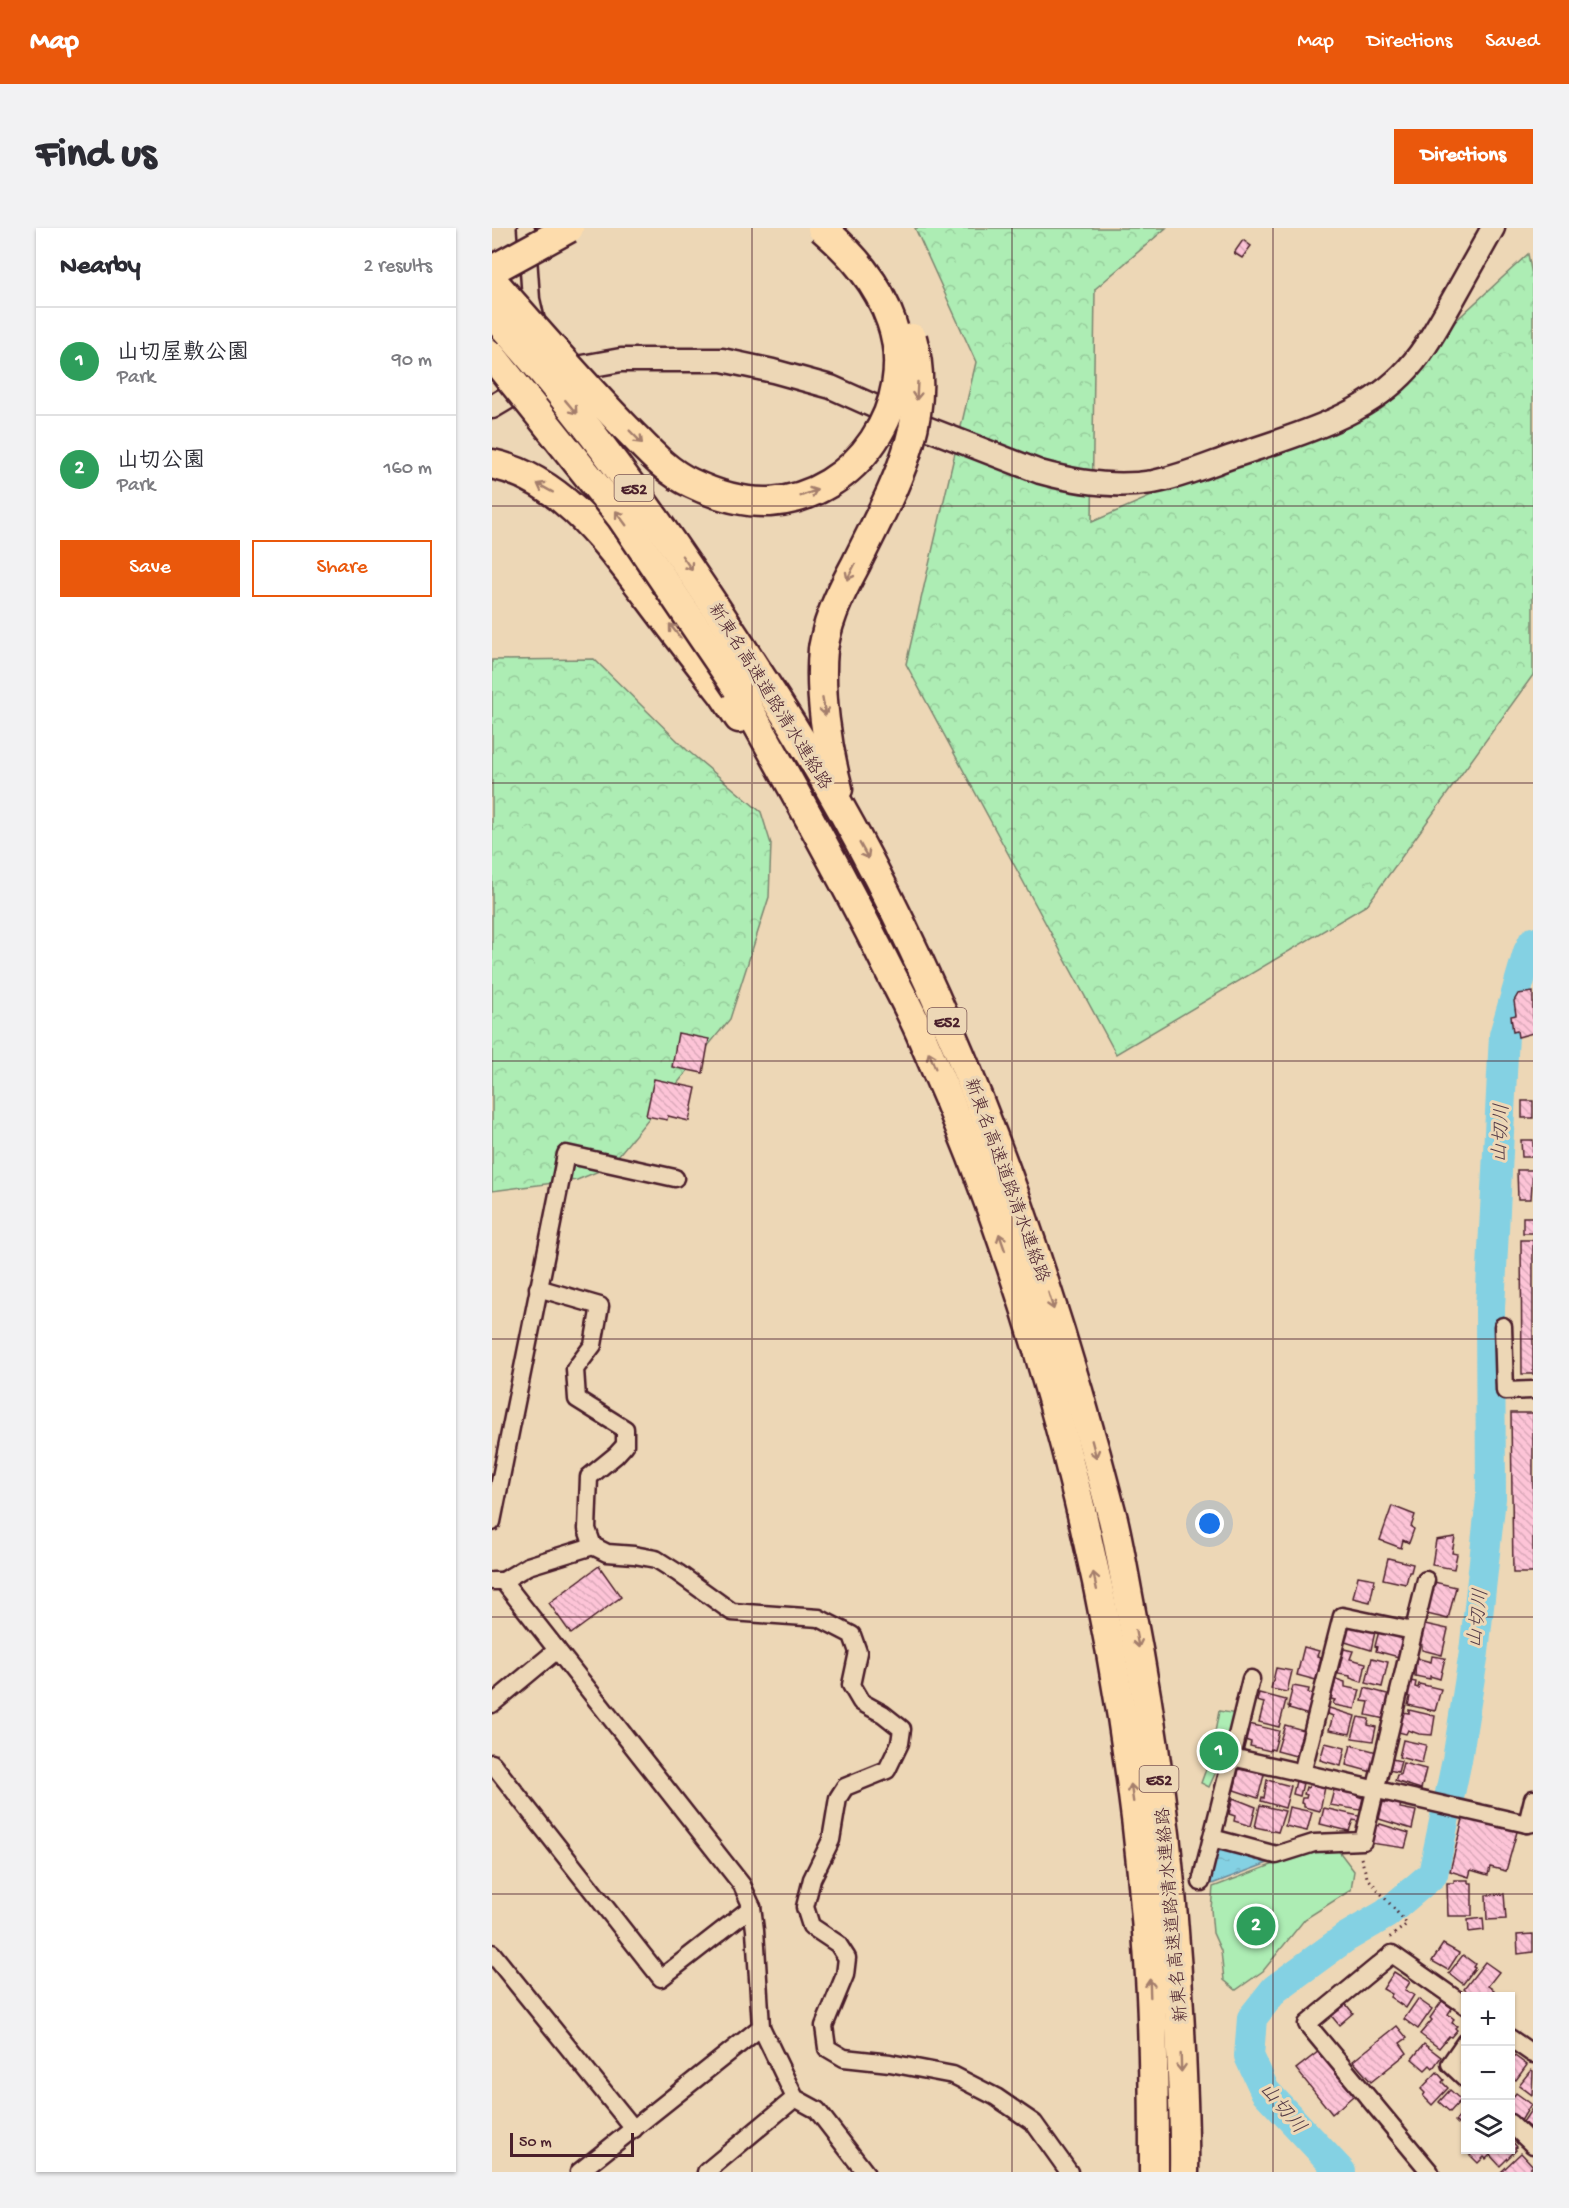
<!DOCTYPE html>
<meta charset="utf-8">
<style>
body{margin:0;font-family:"Gochi Hand","Klee One",sans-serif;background:#f2f2f3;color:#2b2b33}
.controls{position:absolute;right:18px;bottom:18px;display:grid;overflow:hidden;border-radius:0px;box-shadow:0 2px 4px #0004}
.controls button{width:54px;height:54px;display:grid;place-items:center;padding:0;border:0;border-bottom:2px solid #e1e1e2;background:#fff;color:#2b2b33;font:30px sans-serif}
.scale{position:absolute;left:18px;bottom:15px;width:124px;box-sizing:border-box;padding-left:6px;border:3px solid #4a1f2b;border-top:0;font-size:16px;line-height:21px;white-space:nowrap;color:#4a1f2b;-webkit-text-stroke:4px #edd7b6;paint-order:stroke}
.you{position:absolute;left:718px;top:1296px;width:21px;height:21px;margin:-15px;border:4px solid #fff;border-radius:50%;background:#1a73e8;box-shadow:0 0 0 9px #1a73e833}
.badge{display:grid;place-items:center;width:39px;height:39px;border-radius:50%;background:#ea580c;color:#fff;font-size:20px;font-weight:700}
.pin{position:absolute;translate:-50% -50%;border:3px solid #fff;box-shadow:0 2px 6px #0006}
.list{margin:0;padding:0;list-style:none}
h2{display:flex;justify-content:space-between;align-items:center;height:78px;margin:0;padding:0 24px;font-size:26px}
h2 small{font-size:20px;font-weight:400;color:#7c7c81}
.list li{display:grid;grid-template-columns:39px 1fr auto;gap:18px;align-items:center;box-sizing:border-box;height:108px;padding:0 24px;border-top:2px solid #e1e1e2}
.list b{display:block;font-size:22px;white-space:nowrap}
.list p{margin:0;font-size:20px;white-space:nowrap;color:#7c7c81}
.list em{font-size:20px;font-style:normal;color:#7c7c81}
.actions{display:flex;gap:12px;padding:18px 24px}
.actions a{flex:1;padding:14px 0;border:2px solid #ea580c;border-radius:0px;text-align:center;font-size:21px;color:#ea580c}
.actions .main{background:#ea580c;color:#fff}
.icon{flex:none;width:33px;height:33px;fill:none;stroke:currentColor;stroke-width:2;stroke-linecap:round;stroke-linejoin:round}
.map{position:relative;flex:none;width:1041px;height:1944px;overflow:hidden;border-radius:0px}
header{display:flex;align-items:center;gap:36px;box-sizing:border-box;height:84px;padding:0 30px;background:#ea580c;color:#fff}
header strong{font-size:28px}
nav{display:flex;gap:33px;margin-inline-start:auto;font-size:21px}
.intro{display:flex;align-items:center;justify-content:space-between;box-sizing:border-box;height:144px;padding:0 36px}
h1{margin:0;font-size:42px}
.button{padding:15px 27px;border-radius:0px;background:#ea580c;color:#fff;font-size:21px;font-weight:700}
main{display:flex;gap:36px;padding:0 36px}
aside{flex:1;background:#fff;border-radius:0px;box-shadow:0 2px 4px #0004}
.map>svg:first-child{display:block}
</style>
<header>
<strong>Map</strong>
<nav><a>Map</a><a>Directions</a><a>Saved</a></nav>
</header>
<div class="intro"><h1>Find us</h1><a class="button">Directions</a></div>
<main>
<aside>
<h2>Nearby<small>2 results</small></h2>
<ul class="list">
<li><span class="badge" style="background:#2e9e5b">1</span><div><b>山切屋敷公園</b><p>Park</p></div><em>90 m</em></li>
<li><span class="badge" style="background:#2e9e5b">2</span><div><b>山切公園</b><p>Park</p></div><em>160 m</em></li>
</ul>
<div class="actions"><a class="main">Save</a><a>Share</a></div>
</aside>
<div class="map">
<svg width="1041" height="1944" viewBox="0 0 1041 1944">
<defs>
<pattern id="forest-crowns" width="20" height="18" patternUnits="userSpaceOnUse" patternTransform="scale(1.5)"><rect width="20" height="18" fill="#adedb4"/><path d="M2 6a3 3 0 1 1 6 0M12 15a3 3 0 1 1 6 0" fill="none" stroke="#96cb9b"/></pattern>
<pattern id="water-ripples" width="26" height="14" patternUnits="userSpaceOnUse" patternTransform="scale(1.5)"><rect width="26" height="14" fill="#84d1e3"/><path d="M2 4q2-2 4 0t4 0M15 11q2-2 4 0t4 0" fill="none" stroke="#74b3c3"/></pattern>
<pattern id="building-back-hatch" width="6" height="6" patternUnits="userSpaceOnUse" patternTransform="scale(1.5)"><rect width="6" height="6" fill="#fdc4d7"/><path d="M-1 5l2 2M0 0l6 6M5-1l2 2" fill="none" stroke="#daa8b9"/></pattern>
</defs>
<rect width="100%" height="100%" fill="#edd7b6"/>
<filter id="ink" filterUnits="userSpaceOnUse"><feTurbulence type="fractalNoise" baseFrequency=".0167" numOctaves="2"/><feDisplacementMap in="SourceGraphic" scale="12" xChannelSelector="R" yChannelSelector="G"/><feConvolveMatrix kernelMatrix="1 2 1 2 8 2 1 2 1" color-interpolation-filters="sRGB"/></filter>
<g filter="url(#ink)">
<!-- green -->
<g fill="#adedb4" stroke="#7c8670" stroke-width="1.5">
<polygon points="727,1483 745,1486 737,1515 717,1559 709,1555 718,1530"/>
<polygon points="846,1622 862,1643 859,1662 813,1691 771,1743 744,1762 732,1752 729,1723 721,1705 719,1681 721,1659 814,1624"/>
</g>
<!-- forest -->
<g fill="url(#forest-crowns)" stroke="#7c8670" stroke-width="1.5">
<polygon points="423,0 674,0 603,61 600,294 877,173 1036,26 1041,52 1041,447 875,677 624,826 414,436 484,134"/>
<polygon points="102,431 195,522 269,584 279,616 277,669 238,791 117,939 85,952 0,963 0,432"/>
</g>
<!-- water -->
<polygon fill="url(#water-ripples)" stroke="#6d8a99" stroke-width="1.5" points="732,1620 781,1633 717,1657 723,1626"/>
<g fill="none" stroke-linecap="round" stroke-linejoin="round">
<!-- river -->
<polyline stroke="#84d1e3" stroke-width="30" points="849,1944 773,1863 757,1828 760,1790 783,1761 853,1710 894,1686 941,1646 965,1532 982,1424 999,1270 998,1080 1012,807 1036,724 1041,714"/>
</g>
<!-- building -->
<g fill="url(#building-back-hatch)" stroke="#4a1f2b" stroke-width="1.5">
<polygon points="751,12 759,18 750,30 742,25"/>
<polygon points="1041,764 1041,805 1026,809 1025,803 1021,804 1019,788 1024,787 1022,773 1026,766"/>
<polygon points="186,805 217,811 211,845 180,839"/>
<polygon points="162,851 204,860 197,893 176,888 175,892 154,888"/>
<rect x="1030" y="873" width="11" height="17"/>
<polygon points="1029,912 1041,912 1041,931 1040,929 1030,929"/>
<polygon points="1025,942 1041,942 1039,971 1026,971"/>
<rect x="1031" y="989" width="10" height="16"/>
<polygon points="1029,1012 1041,1012 1041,1146 1030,1146"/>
<polygon points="1019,1185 1041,1185 1041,1345 1021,1345"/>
<polygon points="900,1278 923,1287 919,1299 922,1301 917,1315 911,1312 909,1320 888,1312"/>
<polygon points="963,1309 960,1325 965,1326 962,1341 940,1337 944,1312"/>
<polygon points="896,1330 921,1336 919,1344 917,1344 914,1356 891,1351"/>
<polygon points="107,1338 129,1369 79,1406 57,1375"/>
<polygon points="866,1348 883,1351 878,1374 861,1370"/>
<polygon points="942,1354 964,1359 956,1391 935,1386"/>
<polygon points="933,1396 956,1401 950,1427 930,1422 930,1417 927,1416"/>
<polygon points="857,1397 884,1399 879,1422 853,1414"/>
<polygon points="888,1399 912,1409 907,1429 884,1423 885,1419 883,1418"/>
<polygon points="812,1419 827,1423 825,1428 829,1429 824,1452 805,1447"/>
<polygon points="852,1421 861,1423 858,1431 874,1435 870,1454 858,1450 858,1448 846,1446"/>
<polygon points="940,1428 953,1430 948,1451 938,1448 938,1451 923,1448 924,1430 939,1434"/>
<polygon points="880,1430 896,1434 890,1459 874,1455"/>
<polygon points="784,1440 800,1443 795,1464 779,1461"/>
<polygon points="844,1451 853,1454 853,1459 868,1462 863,1481 843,1477 841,1475 843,1472 839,1471"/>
<polygon points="918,1453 924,1454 923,1459 926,1460 927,1456 949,1461 943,1483 916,1477 918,1469 914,1468"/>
<polygon points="801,1458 817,1461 816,1465 822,1466 817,1487 797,1481 798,1479 796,1478"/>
<polygon points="873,1460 899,1467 893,1491 874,1487 877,1474 870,1473"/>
<polygon points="767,1465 794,1472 787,1499 767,1494 772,1475 765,1473"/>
<polygon points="837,1480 863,1488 858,1506 837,1502 841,1488 836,1486"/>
<polygon points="917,1482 943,1488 940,1507 927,1506 916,1502 914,1506 906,1504 911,1484 917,1485"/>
<polygon points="866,1489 877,1491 876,1497 884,1499 881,1513 860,1510"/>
<polygon points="757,1496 787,1503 782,1522 779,1521 778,1523 758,1518 759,1514 753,1512"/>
<polygon points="793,1497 811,1502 804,1528 785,1523"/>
<polygon points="911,1512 934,1517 930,1535 907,1529"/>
<polygon points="833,1515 853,1520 849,1538 828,1532"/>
<polygon points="859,1517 885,1524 880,1544 854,1537"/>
<polygon points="900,1531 909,1533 906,1544 897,1542"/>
<polygon points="911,1535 934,1541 929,1561 903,1553 905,1547 908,1547"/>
<polygon points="747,1541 765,1545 766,1542 773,1543 766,1570 742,1562"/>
<polygon points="775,1552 799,1558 793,1580 769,1573 770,1569 772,1570"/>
<polygon points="804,1553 811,1555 808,1568 801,1566"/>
<polygon points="818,1556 833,1559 828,1583 812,1579 812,1576 809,1575 810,1570 814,1570 815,1567 812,1566 814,1559 816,1560"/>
<polygon points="843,1558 866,1564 865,1568 871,1570 868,1582 838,1577"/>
<polygon points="741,1570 764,1579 759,1598 742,1593 743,1588 737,1586"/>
<polygon points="896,1571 909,1574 908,1580 924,1583 920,1601 887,1591 891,1574 895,1575"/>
<polygon points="768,1577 793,1583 786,1604 763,1599"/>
<polygon points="797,1579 820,1584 815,1603 793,1598"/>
<polygon points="832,1580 871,1589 870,1594 861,1592 857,1603 828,1596"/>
<polygon points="972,1587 1026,1600 1014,1643 998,1639 996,1647 979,1642 977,1649 958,1643"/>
<polygon points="883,1596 887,1598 888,1596 917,1605 913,1620 878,1615"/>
<polygon points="962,1652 976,1652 976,1655 980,1655 980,1688 956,1688 955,1655 962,1655"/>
<polygon points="1012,1666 1014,1691 995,1692 994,1667"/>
<polygon points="991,1690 992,1702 977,1704 976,1692"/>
<polygon points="1041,1706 1041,1724 1026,1726 1025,1707"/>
<polygon points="951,1716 967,1725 956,1742 940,1733"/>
<polygon points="971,1727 983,1736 981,1739 983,1740 971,1756 957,1745"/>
<polygon points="993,1734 1007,1744 996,1758 1002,1762 998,1768 990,1768 982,1764 980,1767 972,1761"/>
<polygon points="902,1744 918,1754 913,1762 922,1767 914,1780 898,1769 900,1766 891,1761"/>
<polygon points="926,1771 940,1781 926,1801 912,1791"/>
<polygon points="950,1773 960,1780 956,1786 962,1791 960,1795 965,1798 963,1800 965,1802 959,1809 957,1808 947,1820 928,1806 940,1792 938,1790"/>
<polygon points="852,1774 861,1785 847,1797 838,1786"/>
<polygon points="905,1798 915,1810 908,1815 915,1825 879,1854 861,1833"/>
<polygon points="932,1816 949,1829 941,1840 938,1837 933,1842 920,1831"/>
<polygon points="831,1820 867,1863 840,1886 804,1841"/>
<polygon points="1020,1826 1035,1837 1024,1852 1018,1848 1018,1828"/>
<polygon points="1039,1842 1041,1843 1040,1867 1027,1857"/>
<polygon points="945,1844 952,1852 950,1854 956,1860 940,1877 931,1868 933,1865 929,1861"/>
<polygon points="958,1862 969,1872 958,1884 947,1874"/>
<polygon points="1024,1865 1039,1876 1029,1893 1018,1886 1018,1874"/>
<polygon points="1041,1879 1041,1902 1031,1894"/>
<polygon points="974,1883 974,1904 963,1893"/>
<polygon points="1018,1911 1025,1919 1023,1920 1024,1922 1008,1938 998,1927 1005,1922 1018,1922"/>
<polygon points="977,1922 1003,1922 994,1931 992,1929 986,1935 975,1924"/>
<polygon points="1029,1925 1041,1938 1034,1944 1009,1944"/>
</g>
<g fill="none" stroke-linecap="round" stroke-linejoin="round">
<defs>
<g id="street">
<polyline points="34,0 39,71 45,97"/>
<polyline points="46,1060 108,1078 101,1117 83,1141 85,1171 133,1201 133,1217 124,1227 97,1249 95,1301 101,1318 115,1325 142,1327 164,1331 186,1345 240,1384 327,1390 360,1407 366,1424 359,1457 369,1474 391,1486 410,1501 408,1515 395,1542 353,1559 346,1570 339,1612 320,1651 313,1679 319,1698 346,1716 355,1730 353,1747 332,1798 335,1820 352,1830 398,1835 461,1847 504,1869 542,1895 577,1944"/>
<polyline points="1011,1098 1013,1163 1041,1162"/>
<polyline points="0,1294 74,926 183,950"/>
<polyline points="0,1353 11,1353 250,1657 260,1679 263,1702 269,1799 303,1870 325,1882 373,1944"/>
<polyline points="11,1353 36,1338 101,1318"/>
<polyline points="0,1476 65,1422"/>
<polyline points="740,1529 1035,1596 1041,1595"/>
<polyline points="0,1535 169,1750 260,1679"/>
<polyline points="810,1545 850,1388 921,1403"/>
<polyline points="1035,1596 1041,1571"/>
<polyline points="720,1610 784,1627 822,1615 871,1613 934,1352"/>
<polyline points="709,1654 759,1451"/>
<polyline points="0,1725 142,1901"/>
<polyline points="1018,1810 1041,1826"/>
<polyline points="974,1813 958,1836 974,1851"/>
<polyline points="1018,1895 1041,1917"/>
<polyline points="87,1944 269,1799"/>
<polyline points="214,1944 303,1870"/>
<polyline points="938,1944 815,1796 900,1726 974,1778"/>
</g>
<path id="secondary" d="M0,179L57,145L129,132H230L281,143L339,159L406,189L548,244C584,254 624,260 661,254C688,249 714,238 739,229C798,209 865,192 910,147C931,126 944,101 959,75C973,50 987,25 1001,0"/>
<g id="highway">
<path d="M0,236C71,251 116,317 158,371C182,403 207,435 231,466L247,490"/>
<path d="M331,421C327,465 335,519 346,561"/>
<path d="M267,446C377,611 461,793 527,979C563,1082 594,1185 621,1291C628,1321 633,1353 639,1384C666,1522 682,1661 688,1801C690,1849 693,1897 692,1944"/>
<path d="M245,460C296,551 347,642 394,736C407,762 421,787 432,814C560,1101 640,1434 658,1748C662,1813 662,1879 662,1944"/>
</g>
</defs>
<!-- street casing -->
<use href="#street" stroke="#4a1f2b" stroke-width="21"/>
<!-- secondary casing -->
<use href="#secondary" stroke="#4a1f2b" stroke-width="27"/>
<!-- highway casing -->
<use href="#highway" stroke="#4a1f2b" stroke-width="33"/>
<!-- path -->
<polyline stroke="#4a1f2b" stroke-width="3" stroke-dasharray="1.5 4.5" stroke-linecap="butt" points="869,1630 875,1649 915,1696 897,1710"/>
<!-- street -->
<use href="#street" stroke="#edd7b6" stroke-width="16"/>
<!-- secondary -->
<use href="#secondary" stroke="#edd7b6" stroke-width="22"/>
<!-- highway -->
<use href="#highway" stroke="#fddcac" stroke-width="28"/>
<defs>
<g id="highway-bridge">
<polyline points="0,42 77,0"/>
<path d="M0,52C44,102 87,152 134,200C154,220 173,243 199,255C224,267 250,275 278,274C364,269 428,175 399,93C386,55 360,26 330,0"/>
<path d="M0,86C101,197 186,320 267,446"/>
<polyline points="0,128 129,289 245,460"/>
<path d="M331,421C333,411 335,400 339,390C345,371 355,353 364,336C399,264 443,193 420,110"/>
</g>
</defs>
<!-- highway-bridge casing -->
<use href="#highway-bridge" stroke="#4a1f2b" stroke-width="33" stroke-linecap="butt"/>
<!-- highway-bridge -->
<use href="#highway-bridge" stroke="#fddcac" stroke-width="28"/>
</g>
<!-- one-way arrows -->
<defs><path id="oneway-shaft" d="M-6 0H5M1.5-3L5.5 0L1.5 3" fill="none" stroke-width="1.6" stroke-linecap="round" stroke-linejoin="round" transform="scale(1.5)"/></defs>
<g stroke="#a47e6c">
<use href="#oneway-shaft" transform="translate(425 163) rotate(93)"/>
<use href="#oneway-shaft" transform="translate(79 179) rotate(50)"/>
<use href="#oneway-shaft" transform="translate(144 209) rotate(45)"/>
<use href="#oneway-shaft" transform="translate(53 260) rotate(-151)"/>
<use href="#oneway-shaft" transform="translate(317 265) rotate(-21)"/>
<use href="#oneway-shaft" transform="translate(129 290) rotate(-126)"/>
<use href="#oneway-shaft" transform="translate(195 335) rotate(55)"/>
<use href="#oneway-shaft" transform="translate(359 344) rotate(117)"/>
<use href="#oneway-shaft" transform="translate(183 403) rotate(-128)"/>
<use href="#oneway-shaft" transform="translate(332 479) rotate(80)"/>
<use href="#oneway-shaft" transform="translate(372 623) rotate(61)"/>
<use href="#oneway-shaft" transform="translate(440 832) rotate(-112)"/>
<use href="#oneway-shaft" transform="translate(510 1014) rotate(-109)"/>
<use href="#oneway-shaft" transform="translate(559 1073) rotate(73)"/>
<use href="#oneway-shaft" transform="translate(602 1221) rotate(75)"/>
<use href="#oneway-shaft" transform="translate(603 1353) rotate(-102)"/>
<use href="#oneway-shaft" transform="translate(645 1411) rotate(79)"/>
<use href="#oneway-shaft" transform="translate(640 1565) rotate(-98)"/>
<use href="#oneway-shaft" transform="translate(658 1760) rotate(-92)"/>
<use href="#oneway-shaft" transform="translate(689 1835) rotate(88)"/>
</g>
</g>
<!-- grid -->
<path fill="none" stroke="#4a1f2b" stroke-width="1.5" stroke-opacity="0.55" d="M260,0V1944M520,0V1944M781,0V1944M0,278H1041M0,555H1041M0,833H1041M0,1111H1041M0,1389H1041M0,1666H1041"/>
<g text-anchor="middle" stroke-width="6" stroke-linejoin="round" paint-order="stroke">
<!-- shield labels -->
<g fill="#edd7b6" stroke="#7b5655" stroke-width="1.5">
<rect x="122.5" y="247" width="39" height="26" rx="4.5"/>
<rect x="435.5" y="780" width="39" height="26" rx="4.5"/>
<rect x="647.5" y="1538" width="39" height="26" rx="4.5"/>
</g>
<g font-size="16" font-weight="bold" fill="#4a1f2b">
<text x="142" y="266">E52</text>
<text x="455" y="799">E52</text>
<text x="667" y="1557">E52</text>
</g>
<!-- street labels -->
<g font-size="18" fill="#4a1f2b" stroke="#edd7b6">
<text transform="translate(279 468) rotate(58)" y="6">新東名高速道路清水連絡路</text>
<text transform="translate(516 952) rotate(70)" y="6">新東名高速道路清水連絡路</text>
<text transform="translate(679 1687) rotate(-95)" y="6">新東名高速道路清水連絡路</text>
</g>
<!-- water labels -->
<g font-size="20" font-style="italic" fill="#533a47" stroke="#edd7b6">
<text transform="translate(1007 905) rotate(-87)" y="7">山切川</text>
<text transform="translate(984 1390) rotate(-83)" y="7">山切川</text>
<text transform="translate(792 1879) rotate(50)" y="7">山切川</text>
</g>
</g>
</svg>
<div class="controls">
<button>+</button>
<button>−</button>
<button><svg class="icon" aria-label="layers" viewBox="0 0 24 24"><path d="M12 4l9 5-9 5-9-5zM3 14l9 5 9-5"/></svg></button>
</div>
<div class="scale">50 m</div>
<div class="you"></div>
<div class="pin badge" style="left:727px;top:1523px;background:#2e9e5b">1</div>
<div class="pin badge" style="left:764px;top:1698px;background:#2e9e5b">2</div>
</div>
</main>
